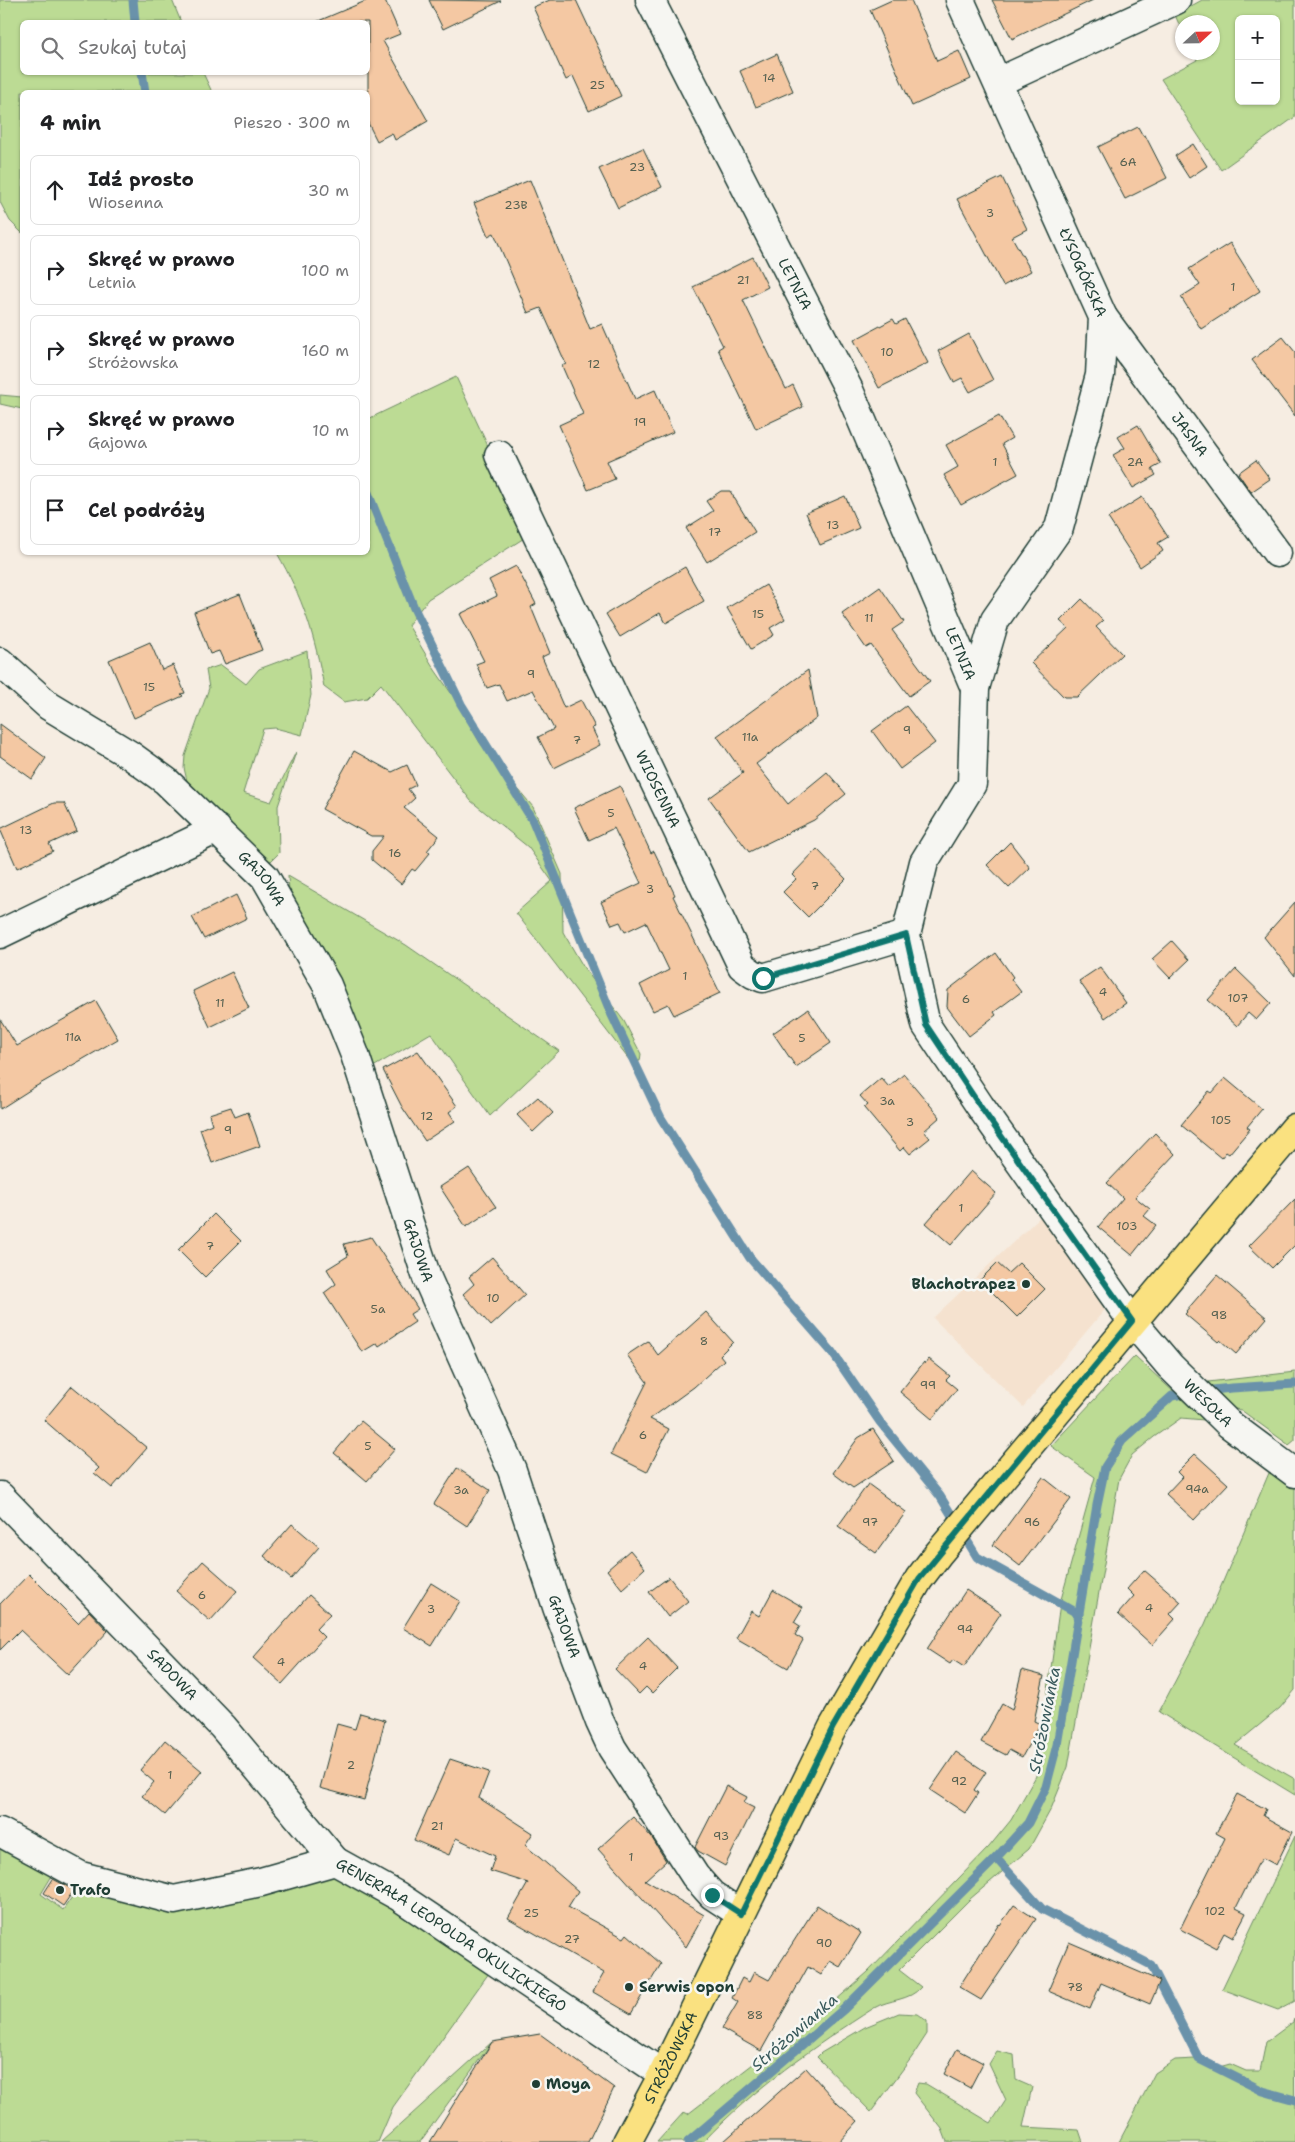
<!DOCTYPE html>
<html lang="pl">
<meta charset="utf-8">
<style>
body{margin:0;font-family:"Shantell Sans",sans-serif;background:#f2f2f2;color:#202124}
.controls{position:absolute;right:15px;top:15px;display:grid;overflow:hidden;border-radius:8px;box-shadow:0 1px 4px #0004}
.controls button{width:45px;height:45px;display:grid;place-items:center;padding:0;border:0;border-bottom:1px solid #e0e0e0;background:#fff;color:#202124;font:25px sans-serif}
.compass{position:absolute;left:1175px;top:15px;width:45px;height:45px;border-radius:50%;background:#fff;box-shadow:0 1px 4px #0004;rotate:68deg}
.stop{position:absolute;width:15px;height:15px;margin:-11px;border:4px solid #0f766e;border-radius:50%;background:#fff}
.stop.end{background:#0f766e;border-color:#fff;box-shadow:0 1px 5px #0008}
.list{margin:0;padding:0;list-style:none}
h2{display:flex;justify-content:space-between;align-items:center;height:65px;margin:0;padding:0 20px;font-size:21px}
h2 small{font-size:16px;font-weight:400;color:#757577}
.list li{display:grid;grid-template-columns:32px 1fr auto;gap:15px;align-items:center;box-sizing:border-box;height:70px;margin:0 10px 10px;padding:0 10px;border:1px solid #e0e0e0;border-radius:8px}
.list b{display:block;font-size:19px;white-space:nowrap}
.list p{margin:0;font-size:16px;white-space:nowrap;color:#757577}
.list em{font-size:16px;font-style:normal;color:#757577}
.icon{flex:none;width:28px;height:28px;fill:none;stroke:currentColor;stroke-width:2;stroke-linecap:round;stroke-linejoin:round}
.map{position:relative;flex:none;width:1295px;height:2142px;overflow:hidden}
.search{position:absolute;background:#fff;box-shadow:0 1px 4px #0004;left:20px;top:20px;width:350px;height:55px;display:flex;align-items:center;gap:12px;box-sizing:border-box;padding:0 18px;border-radius:8px;color:#757577;font-size:19px}
.panel{position:absolute;background:#fff;box-shadow:0 1px 4px #0004;left:20px;top:90px;width:350px;height:465px;border-radius:8px}
.map>svg:first-child{display:block}
</style>
<div class="map">
<svg width="1295" height="2142" viewBox="0 0 1295 2142">
<rect width="100%" height="100%" fill="#f6ede2"/>
<filter id="ink" filterUnits="userSpaceOnUse"><feTurbulence type="fractalNoise" baseFrequency=".02" numOctaves="2"/><feDisplacementMap in="SourceGraphic" scale="10" xChannelSelector="R" yChannelSelector="G"/><feConvolveMatrix kernelMatrix="1 2 1 2 8 2 1 2 1" color-interpolation-filters="sRGB"/></filter>
<g filter="url(#ink)">
<!-- built -->
<polygon fill="#f5e2cf" points="1041,1216 1107,1307 1023,1407 933,1318"/>
<!-- green -->
<g fill="#bcdb94" stroke="#6e8c64" fill-rule="evenodd">
<polygon points="0,0 172,0 181,22 22,22 22,72 203,73 212,92 22,92 22,233 10,221 0,202"/>
<path d="M1202,0H1295V117L1221,170L1161,79L1197,60L1194,53L1212,52V22H1182V31L1175,15ZM1239,19H1276V101H1239Z"/>
<path d="M456,377L529,535L428,599L408,625L435,670L458,703L480,743L533,807L562,874L563,932L584,968L624,1021L641,1054L640,1061H630L516,913L552,881L528,847L471,801L381,684L367,698L344,702L324,687C315,636 303,598 277,553L368,552V419Z"/>
<polygon points="0,395 22,397 22,409 0,404"/>
<polygon points="307,651 311,695 302,735 275,728 263,729 243,793 271,802 296,752 278,806 279,853 271,861 260,861 188,785 184,768 185,756 209,688 206,670 221,665 246,684 259,669"/>
<polygon points="288,876 406,945 559,1051 490,1116 431,1033 368,1070 290,906"/>
<path d="M1135,1356L1204,1420L1181,1418L1154,1437L1132,1455L1119,1479L1068,1767L1051,1809L1029,1849L970,1899L899,1970L921,1987C910,2001 889,1999 874,2008C813,2047 753,2089 703,2142H657L684,2112L688,2114L835,2001L868,1972L989,1847L1011,1820L1036,1776L1060,1603L1095,1477L1051,1446Z"/>
<polygon points="1295,1372 1295,1440 1289,1445 1241,1410 1235,1409 1208,1382"/>
<polygon points="1276,1470 1295,1484 1295,1690 1280,1708 1235,1745 1295,1779 1295,1795 1159,1712 1205,1624 1269,1473"/>
<polygon points="1295,1836 1295,2001 1278,2010 1222,1989"/>
<polygon points="0,1840 56,1869 41,1894 63,1910 81,1884 109,1896 334,1875 360,1882 489,1973 393,2107 378,2142 0,2142"/>
<polygon points="899,2013 917,2014 927,2021 927,2034 912,2057 871,2112 817,2057 821,2053 865,2027"/>
<polygon points="1294,2019 1295,2142 1119,2142 1155,2073 1175,2060 1195,2059 1212,2069 1230,2064 1246,2071 1260,2071 1266,2042 1293,2022"/>
<polygon points="492,2042 420,2142 381,2142"/>
<polygon points="997,2051 1014,2055 1016,2080 1032,2087 1023,2127 1079,2130 1083,2142 947,2142 942,2129 914,2093 918,2083 926,2084 991,2123 1006,2100 989,2064"/>
</g>
<g fill="none" stroke-linecap="round" stroke-linejoin="round">
<!-- stream -->
<g stroke="#6b92aa" stroke-width="9">
<polyline points="133,0 135,22"/>
<polyline points="142,72 145,92"/>
<polyline points="368,493 414,608 461,704 533,821 611,1013 661,1118 750,1258 832,1352 880,1422 940,1496 977,1557 1079,1614"/>
<polyline points="1203,1391 1232,1388 1295,1384"/>
<polyline points="996,1858 1042,1909 1151,1965 1199,2059 1263,2091 1295,2100"/>
<polyline points="688,2142 844,2009 996,1858 1028,1823 1046,1787 1057,1745 1097,1505 1105,1467 1122,1441 1172,1396 1190,1393"/>
</g>
</g>
<!-- building -->
<g fill="#f4c8a3" stroke="#1f3d34">
<polygon points="368,0 385,0 400,34 383,41 428,121 395,140 392,133 377,141 368,123 368,22 316,22"/>
<polygon points="429,0 438,0 501,1 443,29"/>
<polygon points="550,0 576,0 621,96 589,111 573,76 566,80 533,7"/>
<polygon points="892,0 911,0 937,61 959,51 971,79 912,106 870,10"/>
<polygon points="992,0 1093,0 1012,39"/>
<polygon points="777,54 793,91 756,107 740,71"/>
<polygon points="1138,127 1143,136 1145,135 1167,178 1125,199 1098,147"/>
<polygon points="1193,144 1207,166 1189,178 1175,156"/>
<polygon points="643,148 662,187 618,208 599,169"/>
<polygon points="1002,177 1027,229 1012,237 1031,271 1003,286 957,199"/>
<polygon points="530,180 590,329 602,324 635,399 655,390 673,432 607,461 615,479 588,490 559,425 583,414 562,366 566,364 541,308 528,313 494,233 488,236 474,203"/>
<polygon points="1230,243 1260,291 1201,329 1181,297 1200,285 1189,269"/>
<polygon points="753,257 768,287 743,300 786,389 793,385 803,407 756,429 718,349 723,346 693,287"/>
<polygon points="893,319 896,324 905,319 928,363 879,388 854,340"/>
<polygon points="969,334 993,380 970,392 962,378 954,382 938,351"/>
<polygon points="1283,337 1295,352 1295,416 1252,360"/>
<polygon points="999,416 1012,438 1002,444 1018,474 961,505 944,475 958,467 946,445"/>
<polygon points="1138,425 1161,464 1152,469 1156,475 1133,488 1113,455 1125,448 1118,437"/>
<polygon points="1256,460 1270,479 1251,492 1238,473"/>
<polygon points="721,491 730,491 755,532 707,562 686,528 713,511 706,501"/>
<polygon points="845,496 859,528 820,545 806,513"/>
<polygon points="1142,497 1168,537 1158,543 1163,551 1140,567 1108,518"/>
<polygon points="516,566 536,604 531,607 550,653 542,657 564,708 581,700 595,727 592,728 600,745 554,768 538,737 554,729 533,690 507,701 499,684 487,688 476,664 484,661 460,614 497,596 489,580"/>
<polygon points="685,567 704,601 666,623 660,613 620,637 606,614"/>
<polygon points="766,585 785,619 770,628 774,635 751,649 727,608"/>
<polygon points="880,587 904,622 892,630 930,681 909,696 871,645 866,648 842,614"/>
<polygon points="240,594 262,650 225,664 219,651 210,654 194,612"/>
<polygon points="1082,599 1103,621 1096,627 1122,654 1077,697 1064,697 1031,663 1068,628 1060,621"/>
<polygon points="150,642 162,670 173,665 185,693 181,694 183,696 134,718 109,660"/>
<polygon points="808,670 817,718 756,764 788,804 827,772 846,794 814,820 749,852 709,798 743,773 717,736"/>
<polygon points="906,706 935,743 900,769 872,731"/>
<polygon points="0,724 46,758 32,779 0,756"/>
<polygon points="354,751 392,772 407,765 416,785 408,789 415,798 404,808 439,836 427,851 430,853 415,871 412,869 401,884 372,860 372,851 384,836 371,836 322,809"/>
<polygon points="620,786 651,853 654,851 675,895 673,896 720,993 674,1015 668,1004 653,1011 640,985 669,970 646,922 625,932 620,922 612,925 601,902 641,883 614,828 589,840 574,808"/>
<polygon points="54,803 64,803 77,831 49,844 53,851 17,868 0,829"/>
<polygon points="1010,842 1030,868 1009,888 987,865"/>
<polygon points="817,849 846,879 808,917 783,892 796,879 792,875"/>
<polygon points="236,895 247,918 204,939 192,917"/>
<polygon points="1295,902 1295,976 1264,937"/>
<polygon points="1172,941 1189,960 1170,978 1152,959"/>
<polygon points="996,953 1013,977 1011,979 1021,992 994,1012 996,1015 969,1036 947,1007 948,990"/>
<polygon points="1100,967 1126,1003 1105,1018 1079,981"/>
<polygon points="1236,969 1271,1003 1256,1020 1248,1013 1237,1026 1208,1000"/>
<polygon points="232,972 249,1008 210,1027 193,991"/>
<polygon points="96,1001 118,1039 33,1088 0,1109 0,1019 17,1046"/>
<polygon points="808,1009 831,1043 796,1067 773,1033"/>
<polygon points="418,1051 457,1106 449,1112 455,1121 425,1141 402,1107 383,1070"/>
<polygon points="904,1074 940,1117 924,1131 930,1138 910,1154 904,1147 900,1151 864,1108 868,1105 860,1096 881,1078 889,1087"/>
<polygon points="1225,1078 1262,1109 1247,1127 1250,1129 1229,1154 1226,1152 1221,1158 1181,1125 1209,1091 1212,1093"/>
<polygon points="538,1097 553,1113 533,1132 517,1115"/>
<polygon points="231,1107 235,1117 248,1112 260,1146 212,1163 200,1129 212,1124 209,1114"/>
<polygon points="1155,1133 1175,1154 1135,1197 1150,1209 1144,1216 1156,1225 1132,1255 1098,1227 1123,1198 1107,1183"/>
<polygon points="469,1168 496,1207 466,1227 440,1187"/>
<polygon points="971,1171 996,1193 951,1245 926,1223"/>
<polygon points="1295,1199 1295,1245 1272,1268 1249,1246"/>
<polygon points="214,1214 241,1241 205,1277 178,1250"/>
<polygon points="371,1237 418,1309 410,1314 415,1322 379,1346 377,1343 362,1352 324,1293 336,1284 327,1269 348,1256 344,1244"/>
<polygon points="492,1257 525,1295 491,1326 463,1294 474,1284 469,1277"/>
<polygon points="997,1263 1008,1273 1019,1263 1045,1289 1017,1317 980,1280"/>
<polygon points="1217,1275 1267,1318 1236,1354 1220,1340 1218,1342 1185,1314 1187,1312 1186,1311"/>
<polygon points="706,1312 733,1342 720,1355 724,1360 694,1387 650,1419 669,1429 647,1472 611,1454 647,1382 627,1355 648,1341 658,1355"/>
<polygon points="929,1359 950,1376 946,1380 957,1389 932,1419 900,1392 924,1362 925,1364"/>
<polygon points="72,1386 147,1448 112,1488 94,1473 99,1468 44,1420"/>
<polygon points="361,1421 395,1449 367,1481 334,1453"/>
<polygon points="873,1429 894,1461 853,1488 833,1473 858,1438"/>
<polygon points="1195,1454 1228,1484 1194,1520 1166,1494 1182,1477 1177,1472"/>
<polygon points="457,1468 490,1490 467,1526 434,1504"/>
<polygon points="1043,1477 1071,1499 1020,1566 993,1545"/>
<polygon points="868,1484 906,1512 876,1553 838,1526"/>
<polygon points="292,1524 319,1547 291,1579 264,1556"/>
<polygon points="630,1550 645,1568 622,1589 607,1570"/>
<polygon points="203,1561 237,1591 210,1621 176,1591"/>
<polygon points="1144,1570 1181,1602 1170,1614 1175,1619 1152,1645 1118,1614 1134,1596 1127,1589"/>
<polygon points="29,1574 78,1623 89,1611 108,1631 68,1675 20,1630 0,1650 0,1604"/>
<polygon points="669,1577 688,1601 668,1617 649,1592"/>
<polygon points="431,1583 460,1601 432,1646 403,1628"/>
<polygon points="773,1590 803,1607 794,1622 800,1626 795,1635 803,1640 788,1668 736,1638 751,1611 759,1616"/>
<polygon points="966,1590 1001,1613 964,1667 953,1660 950,1664 927,1649"/>
<polygon points="309,1595 330,1614 316,1629 324,1637 282,1684 253,1658"/>
<polygon points="648,1637 677,1668 652,1693 646,1687 639,1694 615,1669"/>
<polygon points="1022,1670 1044,1676 1034,1721 1040,1724 1022,1757 1009,1750 1006,1755 981,1742 1002,1704 1012,1710"/>
<polygon points="360,1713 385,1720 364,1800 320,1788 337,1724 355,1729"/>
<polygon points="165,1740 202,1771 165,1815 142,1796 154,1782 140,1770"/>
<polygon points="956,1752 986,1772 974,1790 978,1793 965,1813 930,1790"/>
<polygon points="450,1759 489,1772 479,1798 533,1833 525,1845 578,1891 568,1907 624,1938 627,1934 661,1964 631,2014 593,1992 604,1973 508,1918 528,1883 490,1871 495,1856 456,1838 449,1855 414,1840"/>
<polygon points="726,1786 747,1797 744,1803 754,1808 725,1866 698,1851 695,1847"/>
<polygon points="1237,1794 1266,1809 1263,1816 1292,1832 1276,1865 1263,1858 1258,1864 1236,1908 1246,1913 1233,1938 1224,1933 1216,1948 1180,1929 1225,1838 1216,1833"/>
<polygon points="633,1817 652,1838 666,1861 645,1880 704,1915 686,1947 598,1849"/>
<polygon points="53,1879 74,1890 63,1906 44,1893"/>
<polygon points="817,1905 861,1933 840,1967 830,1961 821,1975 808,1967 761,2051 722,2029 738,2002 732,1998 742,1978 749,1982 754,1972 769,1980"/>
<polygon points="1014,1905 1036,1919 981,2000 959,1987 999,1924 1000,1925"/>
<polygon points="1069,1942 1160,1981 1150,2004 1101,1983 1090,2009 1048,1991"/>
<polygon points="540,2034 614,2088 588,2142 430,2142 492,2042"/>
<polygon points="957,2049 983,2063 970,2088 944,2074"/>
<polygon points="806,2068 838,2104 858,2121 839,2142 723,2142"/>
</g>
<g fill="none" stroke-linecap="round" stroke-linejoin="round">
<defs>
<g id="minor">
<path id="s1" d="M650,0L849,390L975,688L972,784L924,862L906,935L926,1025L980,1106L1132,1321L1170,1366L1229,1424L1295,1473"/>
<path id="s2" d="M960,0L1103,317L1100,375L1059,528L995,620L975,688"/>
<polyline points="998,82 1176,0"/>
<path id="s3" d="M1103,317L1277,553"/>
<path id="s4" d="M499,455L742,966L753,974L763,978L906,935"/>
<path id="s5" d="M0,662L49,706L130,755L166,781L265,877L327,985L355,1055L427,1278L512,1470L557,1607L600,1722L612,1748L695,1876L712,1895L741,1914"/>
<polyline points="0,934 217,829"/>
<path id="s6" d="M0,1496L223,1727L335,1861"/>
<path id="s7" d="M0,1832L81,1876L174,1900L261,1882L335,1861L398,1896L663,2074"/>
</g>
<g id="major">
<path id="s8" d="M627,2142L663,2074L833,1727L919,1579L938,1554L1295,1128"/>
</g>
</defs>
<!-- minor casing -->
<use href="#minor" stroke="#1f3d34" stroke-width="31"/>
<!-- major casing -->
<use href="#major" stroke="#1f3d34" stroke-width="31"/>
<!-- minor -->
<use href="#minor" stroke="#f6f6f2" stroke-width="28"/>
<!-- major -->
<use href="#major" stroke="#fae180" stroke-width="28"/>
</g>
</g>
<g fill="none" stroke-linecap="round" stroke-linejoin="round" filter="url(#ink)">
<!-- route -->
<polyline stroke="#0f766e" stroke-width="6" points="712,1895 741,1914 833,1727 919,1579 1132,1321 980,1106 926,1025 906,935 763,978"/>
</g>
<!-- markers -->
<g fill="#1f3d34" stroke="#f6f6f2" stroke-width="2">
<circle cx="1026" cy="1284" r="5"/>
<circle cx="60" cy="1890" r="5"/>
<circle cx="629" cy="1987" r="5"/>
<circle cx="536" cy="2084" r="5"/>
</g>
<g text-anchor="middle" stroke-width="5" stroke-linejoin="round" paint-order="stroke">
<!-- number labels -->
<g font-size="12" fill="#546050">
<text x="769" y="82">14</text>
<text x="597" y="89">25</text>
<text x="1128" y="166">6A</text>
<text x="637" y="171">23</text>
<text x="516" y="209">23B</text>
<text x="990" y="217">3</text>
<text x="743" y="284">21</text>
<text x="1233" y="291">1</text>
<text x="887" y="356">10</text>
<text x="594" y="368">12</text>
<text x="640" y="426">19</text>
<text x="995" y="466">1</text>
<text x="1135" y="466">2A</text>
<text x="833" y="529">13</text>
<text x="715" y="536">17</text>
<text x="758" y="618">15</text>
<text x="869" y="622">11</text>
<text x="531" y="678">9</text>
<text x="149" y="691">15</text>
<text x="907" y="734">9</text>
<text x="750" y="741">11a</text>
<text x="577" y="744">7</text>
<text x="611" y="817">5</text>
<text x="26" y="834">13</text>
<text x="395" y="857">16</text>
<text x="815" y="890">7</text>
<text x="650" y="893">3</text>
<text x="685" y="980">1</text>
<text x="1103" y="996">4</text>
<text x="1238" y="1002">107</text>
<text x="966" y="1003">6</text>
<text x="220" y="1007">11</text>
<text x="73" y="1041">11a</text>
<text x="802" y="1042">5</text>
<text x="887" y="1105">3a</text>
<text x="427" y="1120">12</text>
<text x="1221" y="1124">105</text>
<text x="910" y="1126">3</text>
<text x="228" y="1134">9</text>
<text x="961" y="1212">1</text>
<text x="1127" y="1230">103</text>
<text x="210" y="1250">7</text>
<text x="493" y="1302">10</text>
<text x="378" y="1313">5a</text>
<text x="1219" y="1319">98</text>
<text x="704" y="1345">8</text>
<text x="928" y="1389">99</text>
<text x="643" y="1439">6</text>
<text x="368" y="1450">5</text>
<text x="1197" y="1493">94a</text>
<text x="461" y="1494">3a</text>
<text x="870" y="1526">97</text>
<text x="1032" y="1526">96</text>
<text x="202" y="1599">6</text>
<text x="1149" y="1612">4</text>
<text x="431" y="1613">3</text>
<text x="965" y="1633">94</text>
<text x="281" y="1666">4</text>
<text x="643" y="1670">4</text>
<text x="351" y="1769">2</text>
<text x="170" y="1779">1</text>
<text x="959" y="1785">92</text>
<text x="437" y="1830">21</text>
<text x="721" y="1840">93</text>
<text x="631" y="1861">1</text>
<text x="1215" y="1915">102</text>
<text x="531" y="1917">25</text>
<text x="572" y="1943">27</text>
<text x="824" y="1947">90</text>
<text x="1075" y="1991">78</text>
<text x="755" y="2019">88</text>
</g>
<!-- street labels -->
<g font-size="15" fill="#1f3d34" stroke="#f6f6f2">
<text dy="5" stroke="none"><textPath href="#s2" startOffset="299">ŁYSOGÓRSKA</textPath></text>
<text dy="5" stroke="none"><textPath href="#s1" startOffset="319">LETNIA</textPath></text>
<text dy="5" stroke="none"><textPath href="#s3" startOffset="146">JASNA</textPath></text>
<text dy="5" stroke="none"><textPath href="#s1" startOffset="724">LETNIA</textPath></text>
<text dy="5" stroke="none"><textPath href="#s4" startOffset="370">WIOSENNA</textPath></text>
<text dy="5" stroke="none"><textPath href="#s5" startOffset="342">GAJOWA</textPath></text>
<text dy="5" stroke="none"><textPath href="#s5" startOffset="748">GAJOWA</textPath></text>
<text dy="5" stroke="none"><textPath href="#s1" startOffset="1589">WESOŁA</textPath></text>
<text dy="5" stroke="none"><textPath href="#s5" startOffset="1152">GAJOWA</textPath></text>
<text dy="5" stroke="none"><textPath href="#s6" startOffset="248">SADOWA</textPath></text>
<text dy="5" stroke="none"><textPath href="#s7" startOffset="492">GENERAŁA LEOPOLDA OKULICKIEGO</textPath></text>
<text dy="5" stroke="none"><textPath href="#s8" startOffset="95">STRÓŻOWSKA</textPath></text>
</g>
<!-- poi labels -->
<g font-size="15" font-weight="bold" fill="#1f3d34" stroke="#f6f6f2" text-anchor="start">
<text x="1016" y="1289" text-anchor="end">Blachotrapez</text>
<text x="70" y="1895">Trafo</text>
<text x="639" y="1992">Serwis opon</text>
<text x="546" y="2089">Moya</text>
</g>
<!-- water labels -->
<g font-size="16" font-style="italic" fill="#38595b" stroke="#f6f6f2">
<text transform="translate(1044 1720) rotate(-79)" y="6">Stróżowianka</text>
<text transform="translate(794 2032) rotate(-41)" y="6">Stróżowianka</text>
</g>
</g>
</svg>
<div class="controls">
<button>+</button>
<button>−</button>
</div>
<svg class="compass" viewBox="-18 -18 36 36"><path d="M0-13l5 13h-10z" fill="#e53935"/><path d="M0 13l5-13h-10z" fill="#757577"/></svg>
<div class="stop" style="left:763px;top:978px"></div>
<div class="stop end" style="left:712px;top:1895px"></div>
<div class="search"><svg class="icon" aria-label="search" viewBox="0 0 24 24"><circle cx="10" cy="10" r="6"/><path d="M15 15l6 6"/></svg>Szukaj tutaj</div>
<section class="panel">
<h2>4 min<small>Pieszo · 300 m</small></h2>
<ul class="list">
<li><svg class="icon" aria-label="ahead" viewBox="0 0 24 24"><path d="M12 20V5M6 11l6-6 6 6"/></svg><div><b>Idź prosto</b><p>Wiosenna</p></div><em>30 m</em></li>
<li><svg class="icon" aria-label="right" viewBox="0 0 24 24"><path d="M7 20v-9h11M14 6l5 5-5 5"/></svg><div><b>Skręć w prawo</b><p>Letnia</p></div><em>100 m</em></li>
<li><svg class="icon" aria-label="right" viewBox="0 0 24 24"><path d="M7 20v-9h11M14 6l5 5-5 5"/></svg><div><b>Skręć w prawo</b><p>Stróżowska</p></div><em>160 m</em></li>
<li><svg class="icon" aria-label="right" viewBox="0 0 24 24"><path d="M7 20v-9h11M14 6l5 5-5 5"/></svg><div><b>Skręć w prawo</b><p>Gajowa</p></div><em>10 m</em></li>
<li><svg class="icon" aria-label="arrive" viewBox="0 0 24 24"><path d="M6 21V4h12l-3 4 3 4H6"/></svg><div><b>Cel podróży</b></div></li>
</ul>
</section>
</div>
